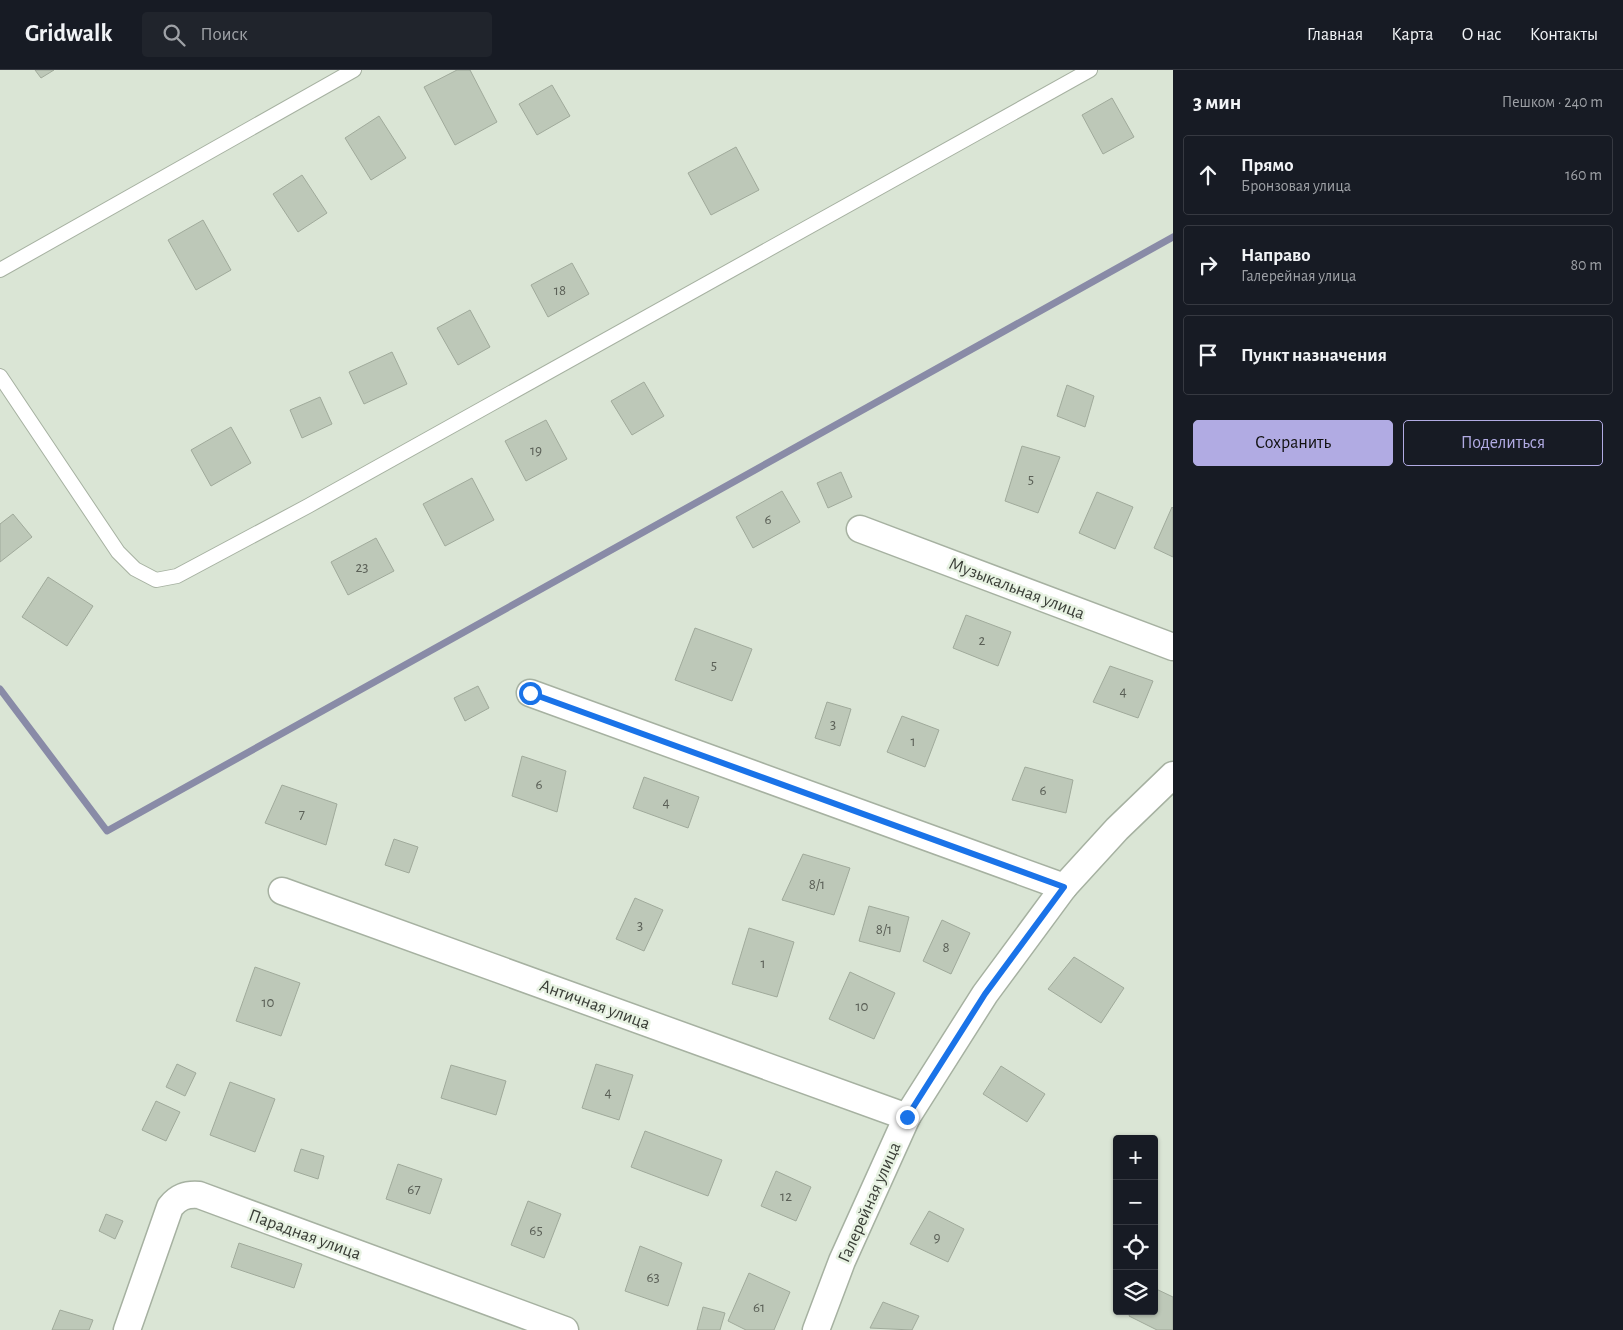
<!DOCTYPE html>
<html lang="ru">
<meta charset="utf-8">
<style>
body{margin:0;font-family:"Alegreya Sans",sans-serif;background:#20242c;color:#f1f3f6}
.controls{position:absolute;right:15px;bottom:15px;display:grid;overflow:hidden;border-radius:5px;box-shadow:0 1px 4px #0004}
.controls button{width:45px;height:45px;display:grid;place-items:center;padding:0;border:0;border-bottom:1px solid #363941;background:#171b24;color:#f1f3f6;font:25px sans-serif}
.stop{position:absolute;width:15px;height:15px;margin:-11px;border:4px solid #1a73e8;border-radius:50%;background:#fff}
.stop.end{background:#1a73e8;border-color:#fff;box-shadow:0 1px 5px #0008}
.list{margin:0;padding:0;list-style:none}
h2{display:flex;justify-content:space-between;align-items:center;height:65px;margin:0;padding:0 20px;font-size:21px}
h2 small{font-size:16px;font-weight:400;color:#9ea1a6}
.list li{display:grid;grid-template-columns:32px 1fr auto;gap:15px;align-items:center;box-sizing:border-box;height:80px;margin:0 10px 10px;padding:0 10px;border:1px solid #363941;border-radius:5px}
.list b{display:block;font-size:19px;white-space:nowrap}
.list p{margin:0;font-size:16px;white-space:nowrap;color:#9ea1a6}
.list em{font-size:16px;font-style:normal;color:#9ea1a6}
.actions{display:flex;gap:10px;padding:15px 20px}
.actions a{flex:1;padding:11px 0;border:1px solid #b1abe3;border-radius:5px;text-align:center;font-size:18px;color:#b1abe3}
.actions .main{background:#b1abe3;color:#111}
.icon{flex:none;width:28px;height:28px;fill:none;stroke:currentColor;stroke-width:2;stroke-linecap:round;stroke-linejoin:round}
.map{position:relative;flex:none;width:1173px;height:1260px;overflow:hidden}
header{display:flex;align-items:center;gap:30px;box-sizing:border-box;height:70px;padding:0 25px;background:#171b24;border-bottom:1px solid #363941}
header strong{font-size:24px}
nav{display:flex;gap:28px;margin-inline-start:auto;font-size:18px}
.search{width:350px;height:45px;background:#20242c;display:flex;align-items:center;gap:12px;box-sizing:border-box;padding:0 18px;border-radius:5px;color:#9ea1a6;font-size:19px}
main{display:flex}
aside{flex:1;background:#171b24}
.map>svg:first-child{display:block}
</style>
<header>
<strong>Gridwalk</strong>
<div class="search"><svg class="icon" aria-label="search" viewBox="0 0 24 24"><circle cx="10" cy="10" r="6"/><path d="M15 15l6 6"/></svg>Поиск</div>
<nav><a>Главная</a><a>Карта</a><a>О нас</a><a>Контакты</a></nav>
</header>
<main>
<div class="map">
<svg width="1173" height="1260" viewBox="0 0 1173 1260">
<rect width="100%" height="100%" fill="#dae5d5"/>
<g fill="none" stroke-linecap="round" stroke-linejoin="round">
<!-- stream -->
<polyline stroke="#898ba7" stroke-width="7" points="0,619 107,761 1173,167"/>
</g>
<!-- building -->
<g fill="#bdc8b8" stroke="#a0aa9b">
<polygon points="35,0 54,0 41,8"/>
<polygon points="457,0 470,0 497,52 455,75 424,17"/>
<polygon points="552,15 570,46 537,65 519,34"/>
<polygon points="1112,28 1134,67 1103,84 1082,45"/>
<polygon points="379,46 406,88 371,110 345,68"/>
<polygon points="736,77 759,120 711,145 688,103"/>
<polygon points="302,105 327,143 298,162 273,124"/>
<polygon points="203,150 231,200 196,220 168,170"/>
<polygon points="572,193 589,224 548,247 531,215"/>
<polygon points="470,240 490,277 458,295 437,258"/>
<polygon points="392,282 407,314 364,334 349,302"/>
<polygon points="644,312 664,346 632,365 611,331"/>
<polygon points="1067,315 1094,326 1085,357 1057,346"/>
<polygon points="320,327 332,354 302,368 290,340"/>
<polygon points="546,350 567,389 526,411 505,371"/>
<polygon points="231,357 251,393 211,416 191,380"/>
<polygon points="1022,376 1060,387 1038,443 1005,431"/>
<polygon points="841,402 852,427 828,438 817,413"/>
<polygon points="472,408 494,450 445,476 423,434"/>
<polygon points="782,421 800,452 753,478 736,447"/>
<polygon points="1097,422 1133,437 1115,479 1079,463"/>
<polygon points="1172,437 1173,438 1173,487 1154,478"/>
<polygon points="13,444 32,467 0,492 0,454"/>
<polygon points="376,468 394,501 348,525 331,492"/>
<polygon points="48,507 93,536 67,576 22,547"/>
<polygon points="966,545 1011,562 998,596 953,578"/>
<polygon points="695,558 752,579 732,631 675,610"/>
<polygon points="1110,596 1153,611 1138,648 1093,632"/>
<polygon points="478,616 489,638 465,651 454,628"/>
<polygon points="827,632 851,639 840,676 815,668"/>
<polygon points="902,646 939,660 925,697 887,682"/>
<polygon points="522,686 566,701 557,742 512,726"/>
<polygon points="1025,697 1073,710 1066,743 1012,730"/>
<polygon points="644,707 699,727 688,758 633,738"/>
<polygon points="282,715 337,734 326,775 265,753"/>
<polygon points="394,769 418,777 409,803 385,795"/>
<polygon points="803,784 850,798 834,845 782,830"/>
<polygon points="635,828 663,840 644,881 616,869"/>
<polygon points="869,836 909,847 900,882 859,871"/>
<polygon points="942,850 970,863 951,904 923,891"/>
<polygon points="749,858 794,872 777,927 732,914"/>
<polygon points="1074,887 1124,918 1101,953 1048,919"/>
<polygon points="255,897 300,913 281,966 236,951"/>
<polygon points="850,902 895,923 874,969 829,949"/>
<polygon points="177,994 196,1003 185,1026 166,1017"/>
<polygon points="596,994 633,1005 619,1050 582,1038"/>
<polygon points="451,995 506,1011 496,1045 441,1028"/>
<polygon points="1001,996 1045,1024 1027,1052 983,1024"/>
<polygon points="230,1012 275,1029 255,1082 210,1065"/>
<polygon points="156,1031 180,1042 166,1071 142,1060"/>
<polygon points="645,1061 722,1090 708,1126 631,1097"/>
<polygon points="301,1079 324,1086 318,1109 294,1101"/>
<polygon points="398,1094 442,1109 430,1144 386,1129"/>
<polygon points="776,1101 811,1117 796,1151 761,1136"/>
<polygon points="528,1131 561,1144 544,1188 511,1175"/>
<polygon points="929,1141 964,1159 948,1192 910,1174"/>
<polygon points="106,1144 123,1151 115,1169 99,1161"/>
<polygon points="239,1173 302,1194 294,1218 231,1197"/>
<polygon points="640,1176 682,1193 668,1236 625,1221"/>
<polygon points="749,1203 790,1222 774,1260 746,1260 728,1251"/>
<polygon points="1154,1218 1173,1227 1173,1260 1157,1260 1129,1246 1131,1241 1154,1241"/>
<polygon points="883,1232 919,1246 912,1260 870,1258"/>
<polygon points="703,1237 725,1243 720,1260 697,1260"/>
<polygon points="60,1240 93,1250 89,1260 52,1260"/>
</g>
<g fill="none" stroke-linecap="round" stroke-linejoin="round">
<defs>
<g id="service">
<polyline points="0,200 354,0"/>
<polyline points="0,306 118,482 135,499 156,510 177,506 308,436 1090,0"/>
</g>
<g id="minor">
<polyline points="860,459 1173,577"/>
<polyline points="530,623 1064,817"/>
<polyline points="282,821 907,1047"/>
<path d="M127,1260L170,1137C178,1127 186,1124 199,1125L565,1260"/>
<polyline points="816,1260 842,1191 907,1047 985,924 1064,817 1117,759 1173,705"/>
</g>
</defs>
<!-- service casing -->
<use href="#service" stroke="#a6b1a1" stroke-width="16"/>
<!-- minor casing -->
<use href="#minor" stroke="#a6b1a1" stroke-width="29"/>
<!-- service -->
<use href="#service" stroke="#fff" stroke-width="14"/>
<!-- minor -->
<use href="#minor" stroke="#fff" stroke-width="26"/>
</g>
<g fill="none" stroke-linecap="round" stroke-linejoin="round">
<!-- route -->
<polyline stroke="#1a73e8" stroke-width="6" points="530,623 1064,817 985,924 907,1047"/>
</g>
<g text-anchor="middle" stroke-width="5" stroke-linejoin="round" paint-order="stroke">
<!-- number labels -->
<g font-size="15" fill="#5b6057">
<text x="560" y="225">18</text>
<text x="536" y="385">19</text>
<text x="1031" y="414">5</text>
<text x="768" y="454">6</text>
<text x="362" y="502">23</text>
<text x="982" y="575">2</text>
<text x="714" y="600">5</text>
<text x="1123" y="626">4</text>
<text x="833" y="659">3</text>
<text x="913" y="676">1</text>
<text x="539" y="719">6</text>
<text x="1043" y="725">6</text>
<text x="666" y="737">4</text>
<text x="302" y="749">7</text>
<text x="817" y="819">8/1</text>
<text x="640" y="860">3</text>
<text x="884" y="864">8/1</text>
<text x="946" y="882">8</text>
<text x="763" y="898">1</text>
<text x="268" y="937">10</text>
<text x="862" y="941">10</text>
<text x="608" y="1027">4</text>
<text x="414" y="1124">67</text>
<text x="786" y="1131">12</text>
<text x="536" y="1165">65</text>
<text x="937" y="1172">9</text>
<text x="653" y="1212">63</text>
<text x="759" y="1242">61</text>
</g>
<!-- street labels -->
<g font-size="18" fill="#3a3e37" stroke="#e7f2e2">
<text transform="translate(1017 518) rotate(21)" y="6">Музыкальная улица</text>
<text transform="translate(595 934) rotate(20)" y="6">Античная улица</text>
<text transform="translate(869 1132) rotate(-66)" y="6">Галерейная улица</text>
<text transform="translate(305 1164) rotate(20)" y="6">Парадная улица</text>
</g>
</g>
</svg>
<div class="controls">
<button>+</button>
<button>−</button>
<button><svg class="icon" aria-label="locate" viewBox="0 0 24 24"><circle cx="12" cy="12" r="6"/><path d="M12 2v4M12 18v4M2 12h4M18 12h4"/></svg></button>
<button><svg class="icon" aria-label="layers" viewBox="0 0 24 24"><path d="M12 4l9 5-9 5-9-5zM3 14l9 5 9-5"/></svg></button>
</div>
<div class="stop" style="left:530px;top:623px"></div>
<div class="stop end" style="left:907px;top:1047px"></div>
</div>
<aside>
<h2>3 мин<small>Пешком · 240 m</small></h2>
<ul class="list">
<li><svg class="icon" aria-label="ahead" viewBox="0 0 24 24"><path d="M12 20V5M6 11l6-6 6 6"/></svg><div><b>Прямо</b><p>Бронзовая улица</p></div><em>160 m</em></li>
<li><svg class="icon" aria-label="right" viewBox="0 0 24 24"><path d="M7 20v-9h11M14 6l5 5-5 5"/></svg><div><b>Направо</b><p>Галерейная улица</p></div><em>80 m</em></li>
<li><svg class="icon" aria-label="arrive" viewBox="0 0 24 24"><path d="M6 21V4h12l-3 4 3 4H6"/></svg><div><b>Пункт назначения</b></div></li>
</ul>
<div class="actions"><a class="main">Сохранить</a><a>Поделиться</a></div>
</aside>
</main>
